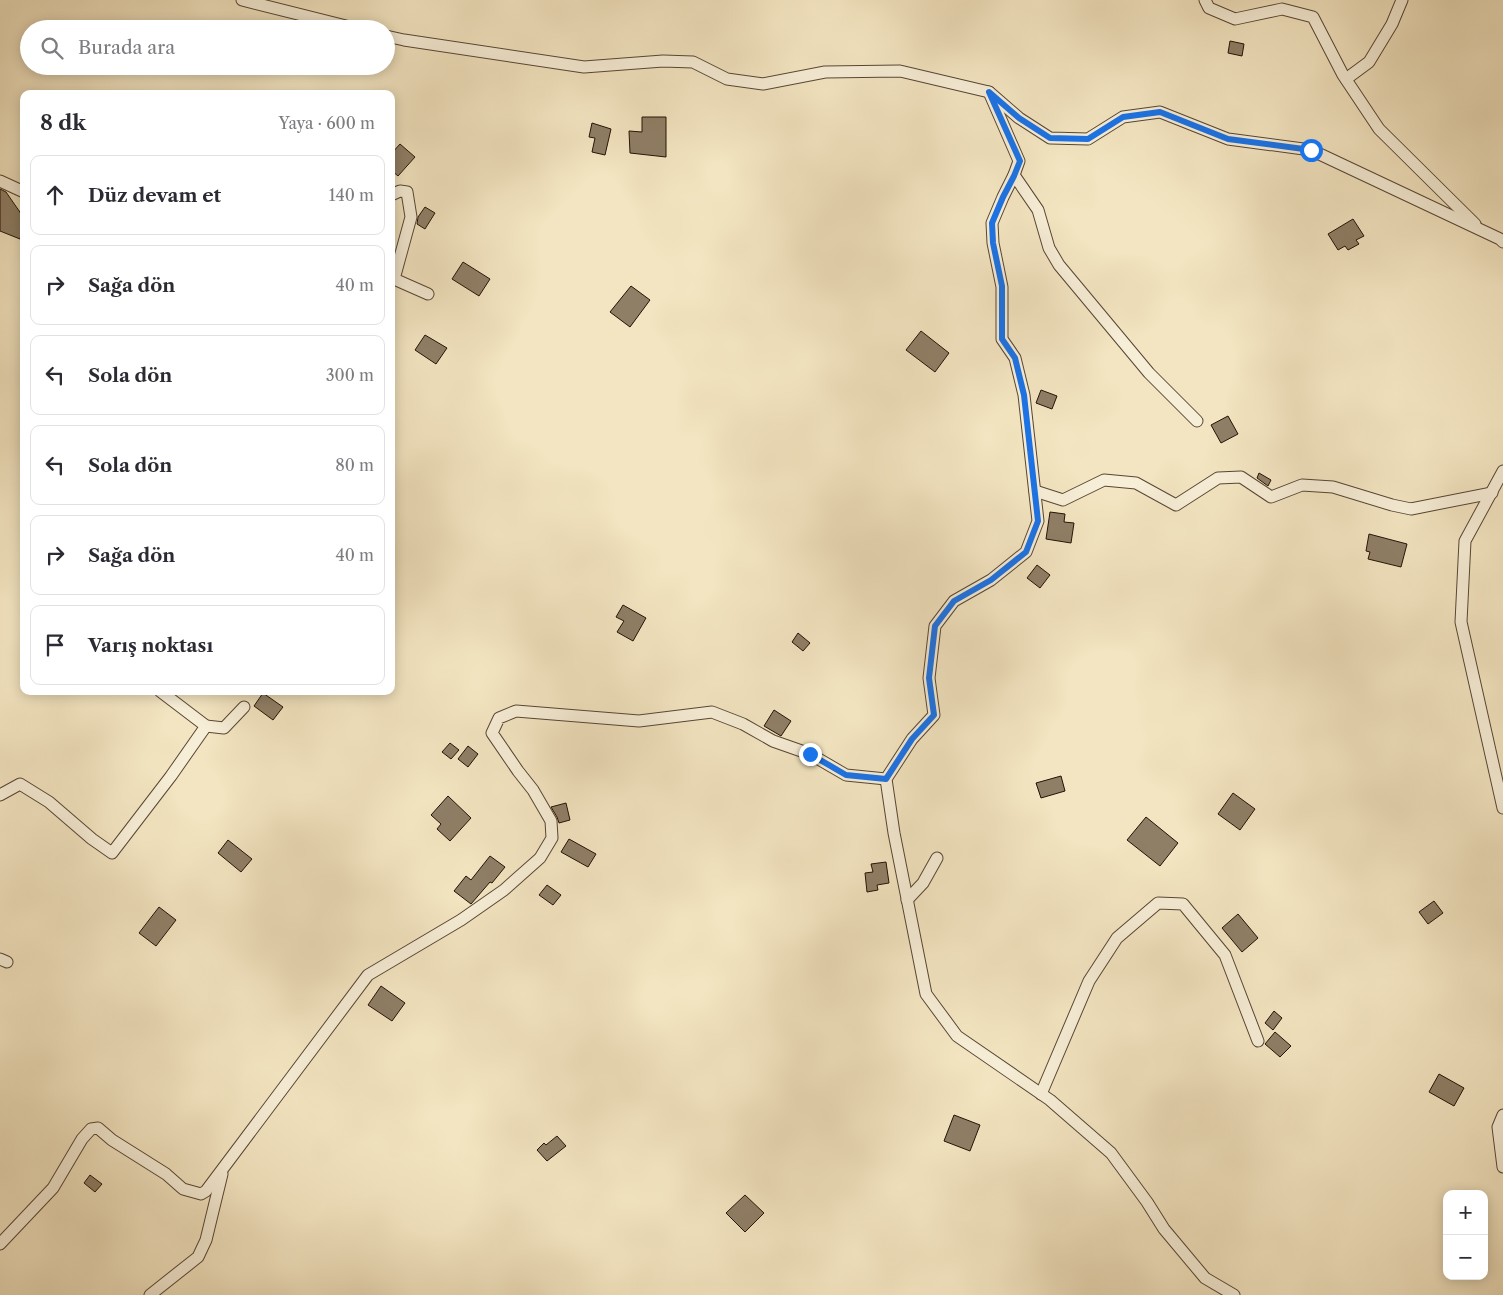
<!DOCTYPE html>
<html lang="tr">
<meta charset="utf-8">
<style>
body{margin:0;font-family:"Libre Caslon Text",serif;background:#f7f7f7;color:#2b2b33}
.controls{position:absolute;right:15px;bottom:15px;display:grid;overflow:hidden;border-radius:10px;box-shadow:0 2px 12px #0003}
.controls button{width:45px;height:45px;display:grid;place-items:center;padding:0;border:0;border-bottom:1px solid #e1e1e2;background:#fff;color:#2b2b33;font:25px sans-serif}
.stop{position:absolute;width:15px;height:15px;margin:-11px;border:4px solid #1a73e8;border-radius:50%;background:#fff}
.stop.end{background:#1a73e8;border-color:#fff;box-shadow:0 1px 5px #0008}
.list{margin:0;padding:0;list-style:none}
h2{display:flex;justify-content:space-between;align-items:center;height:65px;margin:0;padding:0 20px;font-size:21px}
h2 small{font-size:16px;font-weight:400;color:#7c7c81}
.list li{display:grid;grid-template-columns:32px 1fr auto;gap:15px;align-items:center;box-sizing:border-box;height:80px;margin:0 10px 10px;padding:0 10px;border:1px solid #e1e1e2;border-radius:10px}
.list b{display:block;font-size:19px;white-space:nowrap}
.list em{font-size:16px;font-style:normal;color:#7c7c81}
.icon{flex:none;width:28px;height:28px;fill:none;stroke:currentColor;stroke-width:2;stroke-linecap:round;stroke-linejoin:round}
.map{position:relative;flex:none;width:1503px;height:1295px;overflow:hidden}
.search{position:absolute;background:#fff;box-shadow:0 2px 12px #0003;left:20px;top:20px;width:375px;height:55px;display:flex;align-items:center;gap:12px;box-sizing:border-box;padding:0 18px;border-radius:28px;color:#7c7c81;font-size:19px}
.panel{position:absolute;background:#fff;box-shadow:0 2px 12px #0003;left:20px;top:90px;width:375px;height:605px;border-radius:10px}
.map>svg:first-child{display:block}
</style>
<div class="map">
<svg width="1503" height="1295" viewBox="0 0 1503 1295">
<rect width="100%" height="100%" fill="#f3e5c1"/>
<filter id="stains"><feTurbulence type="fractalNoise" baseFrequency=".004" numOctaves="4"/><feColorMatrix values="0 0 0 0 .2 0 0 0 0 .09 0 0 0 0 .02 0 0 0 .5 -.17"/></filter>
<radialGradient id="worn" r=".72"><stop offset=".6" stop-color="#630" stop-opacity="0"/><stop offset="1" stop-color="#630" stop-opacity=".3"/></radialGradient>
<!-- building -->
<g fill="#8f7f67" stroke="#231105">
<polygon points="1230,41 1244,44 1242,56 1228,53"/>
<polygon points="642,117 666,117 666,157 630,153 629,131 642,132"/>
<polygon points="592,123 611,129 605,155 592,152 595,138 589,137"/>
<polygon points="400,144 415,157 398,176 391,170 391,154"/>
<polygon points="0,189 6,192 24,218 20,239 0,231"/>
<polygon points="425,207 435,213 425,229 417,224 418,217"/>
<polygon points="1353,219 1364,236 1356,240 1359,244 1348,250 1345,246 1338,250 1328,234"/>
<polygon points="463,262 490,279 479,296 452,279"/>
<polygon points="631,286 650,300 630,327 610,312"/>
<polygon points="921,331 949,353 935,372 906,350"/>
<polygon points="425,335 447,348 436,364 415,350"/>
<polygon points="1041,390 1057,396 1052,409 1036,403"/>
<polygon points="1228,416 1238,434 1221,443 1211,425"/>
<polygon points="1259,473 1271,480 1268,486 1257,478"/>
<polygon points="1050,512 1065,514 1064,522 1074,523 1071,543 1046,539"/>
<polygon points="1369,534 1407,544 1401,567 1368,559 1370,552 1366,551"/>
<polygon points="1037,565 1050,575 1040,588 1027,578"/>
<polygon points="623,605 646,618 633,641 617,632 624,621 616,617"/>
<polygon points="798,633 810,643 803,651 792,642"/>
<polygon points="263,693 283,707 273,720 254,706"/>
<polygon points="774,710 791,721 781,736 764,726"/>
<polygon points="450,743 459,750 451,759 442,752"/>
<polygon points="468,746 478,754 468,767 458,759"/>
<polygon points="1061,776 1065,791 1041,798 1036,783"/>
<polygon points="1233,793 1255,809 1240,830 1218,814"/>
<polygon points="448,796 471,818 450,841 437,829 441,824 431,815"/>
<polygon points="566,803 570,820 559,823 557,817 551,807"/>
<polygon points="1146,817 1178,843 1160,866 1127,840"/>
<polygon points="569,839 596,854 588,867 561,852"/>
<polygon points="228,840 252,859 241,872 218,853"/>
<polygon points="490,856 505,867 492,883 490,882 471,904 454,891 466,876 471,880"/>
<polygon points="886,862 889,883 877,885 878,890 867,892 865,873 873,872 871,864"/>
<polygon points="547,885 561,895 553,905 539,895"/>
<polygon points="1434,901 1443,913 1428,924 1419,912"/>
<polygon points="159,907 176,920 156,946 139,933"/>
<polygon points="1238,914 1258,938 1242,952 1222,928"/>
<polygon points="381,986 405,1003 392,1021 368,1005"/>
<polygon points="1274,1011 1282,1018 1273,1030 1265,1023"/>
<polygon points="1275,1032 1291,1046 1280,1057 1265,1044"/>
<polygon points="1439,1074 1464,1088 1454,1106 1429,1092"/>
<polygon points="954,1115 980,1125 970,1151 944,1141"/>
<polygon points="557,1136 566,1146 547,1161 537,1150 544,1143 546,1145"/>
<polygon points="90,1175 102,1184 95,1192 84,1183"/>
<polygon points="745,1195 764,1213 745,1232 726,1213"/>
</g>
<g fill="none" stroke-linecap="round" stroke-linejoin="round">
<defs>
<g id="minor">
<polyline points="242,0 358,29"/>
<polyline points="1205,0 1209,8 1235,19 1282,9 1313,17 1343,75 1379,129 1475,224"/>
<polyline points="386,36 404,40 584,67 663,61 693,62 727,79 763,84 825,72 900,71 989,92 1019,118 1050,138 1088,139 1123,117 1160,112 1228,139 1311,150 1500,239 1503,242"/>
<polyline points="1346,79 1369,62 1392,24 1402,0"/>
<polyline points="989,92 1019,161 1014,175 1003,197 992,223 993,243 1002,287 1002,339 1015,358 1024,395 1038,521 1026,552 991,580 954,601 935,626 929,678 934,715 912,739 886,779 894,833 926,994 957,1036 1050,1100 1111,1153 1147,1202 1164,1229 1205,1278 1234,1295"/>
<polyline points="1014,175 1038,210 1049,248 1059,265 1149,373 1197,421"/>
<polyline points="0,181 24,192"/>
<polyline points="391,195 400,191 407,192 411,217 394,279 428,294"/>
<polyline points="1503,471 1465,541 1461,622 1503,808"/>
<polyline points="1035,491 1063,500 1104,480 1136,483 1176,505 1218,478 1241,477 1271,497 1302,485 1333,487 1392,505 1411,509 1492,493"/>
<polyline points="206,726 224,728 244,707"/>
<polyline points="0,795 20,784 49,802 92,839 112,853 171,776 206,726 160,691"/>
<polyline points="907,900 923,883 937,858"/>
<polyline points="0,959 7,962"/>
<polyline points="1041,1094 1089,981 1117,938 1158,903 1183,904 1225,955 1258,1041"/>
<polyline points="1503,1115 1498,1127 1503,1167"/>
<polyline points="0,1244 53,1188 82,1139 91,1129 98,1128 112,1140 166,1174 183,1189 201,1194 206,1191 368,975 461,920 504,890 540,858 552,838 551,821 533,790 518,771 492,733 499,718 516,711 639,721 712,712 743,724 773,741 810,754 846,775 886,779"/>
<polyline points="150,1295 198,1257 206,1240 222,1174"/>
</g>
</defs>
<!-- minor casing -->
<use href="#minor" stroke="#574634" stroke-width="13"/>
<!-- minor -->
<use href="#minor" stroke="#f7eed7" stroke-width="11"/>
</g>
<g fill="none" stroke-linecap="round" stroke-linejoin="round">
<!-- route -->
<polyline stroke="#1a73e8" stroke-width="6" points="810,754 846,775 886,779 912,739 934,715 929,678 935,626 954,601 991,580 1026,552 1038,521 1024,395 1015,358 1002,339 1002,286 993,243 992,223 1003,197 1014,176 1020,161 989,92 1019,118 1050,138 1088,139 1123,117 1160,112 1228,139 1311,150"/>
</g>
<rect width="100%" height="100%" filter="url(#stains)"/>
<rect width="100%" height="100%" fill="url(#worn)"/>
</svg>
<div class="controls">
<button>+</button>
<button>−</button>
</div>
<div class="stop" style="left:1311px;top:150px"></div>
<div class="stop end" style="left:810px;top:754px"></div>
<div class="search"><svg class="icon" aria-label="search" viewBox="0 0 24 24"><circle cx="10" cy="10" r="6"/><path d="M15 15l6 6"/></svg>Burada ara</div>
<section class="panel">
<h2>8 dk<small>Yaya · 600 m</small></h2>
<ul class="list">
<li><svg class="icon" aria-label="ahead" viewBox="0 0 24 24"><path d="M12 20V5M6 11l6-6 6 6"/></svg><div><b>Düz devam et</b></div><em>140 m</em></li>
<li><svg class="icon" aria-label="right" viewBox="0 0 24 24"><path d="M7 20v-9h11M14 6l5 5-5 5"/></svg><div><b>Sağa dön</b></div><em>40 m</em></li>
<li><svg class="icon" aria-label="left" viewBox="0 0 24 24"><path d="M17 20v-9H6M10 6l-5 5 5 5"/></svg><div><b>Sola dön</b></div><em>300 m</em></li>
<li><svg class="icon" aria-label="left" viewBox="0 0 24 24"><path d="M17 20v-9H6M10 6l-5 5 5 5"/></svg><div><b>Sola dön</b></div><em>80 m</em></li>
<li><svg class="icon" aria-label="right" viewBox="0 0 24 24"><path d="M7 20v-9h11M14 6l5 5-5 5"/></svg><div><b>Sağa dön</b></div><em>40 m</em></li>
<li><svg class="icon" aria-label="arrive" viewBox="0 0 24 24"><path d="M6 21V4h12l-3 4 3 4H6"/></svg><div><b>Varış noktası</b></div></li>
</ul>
</section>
</div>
